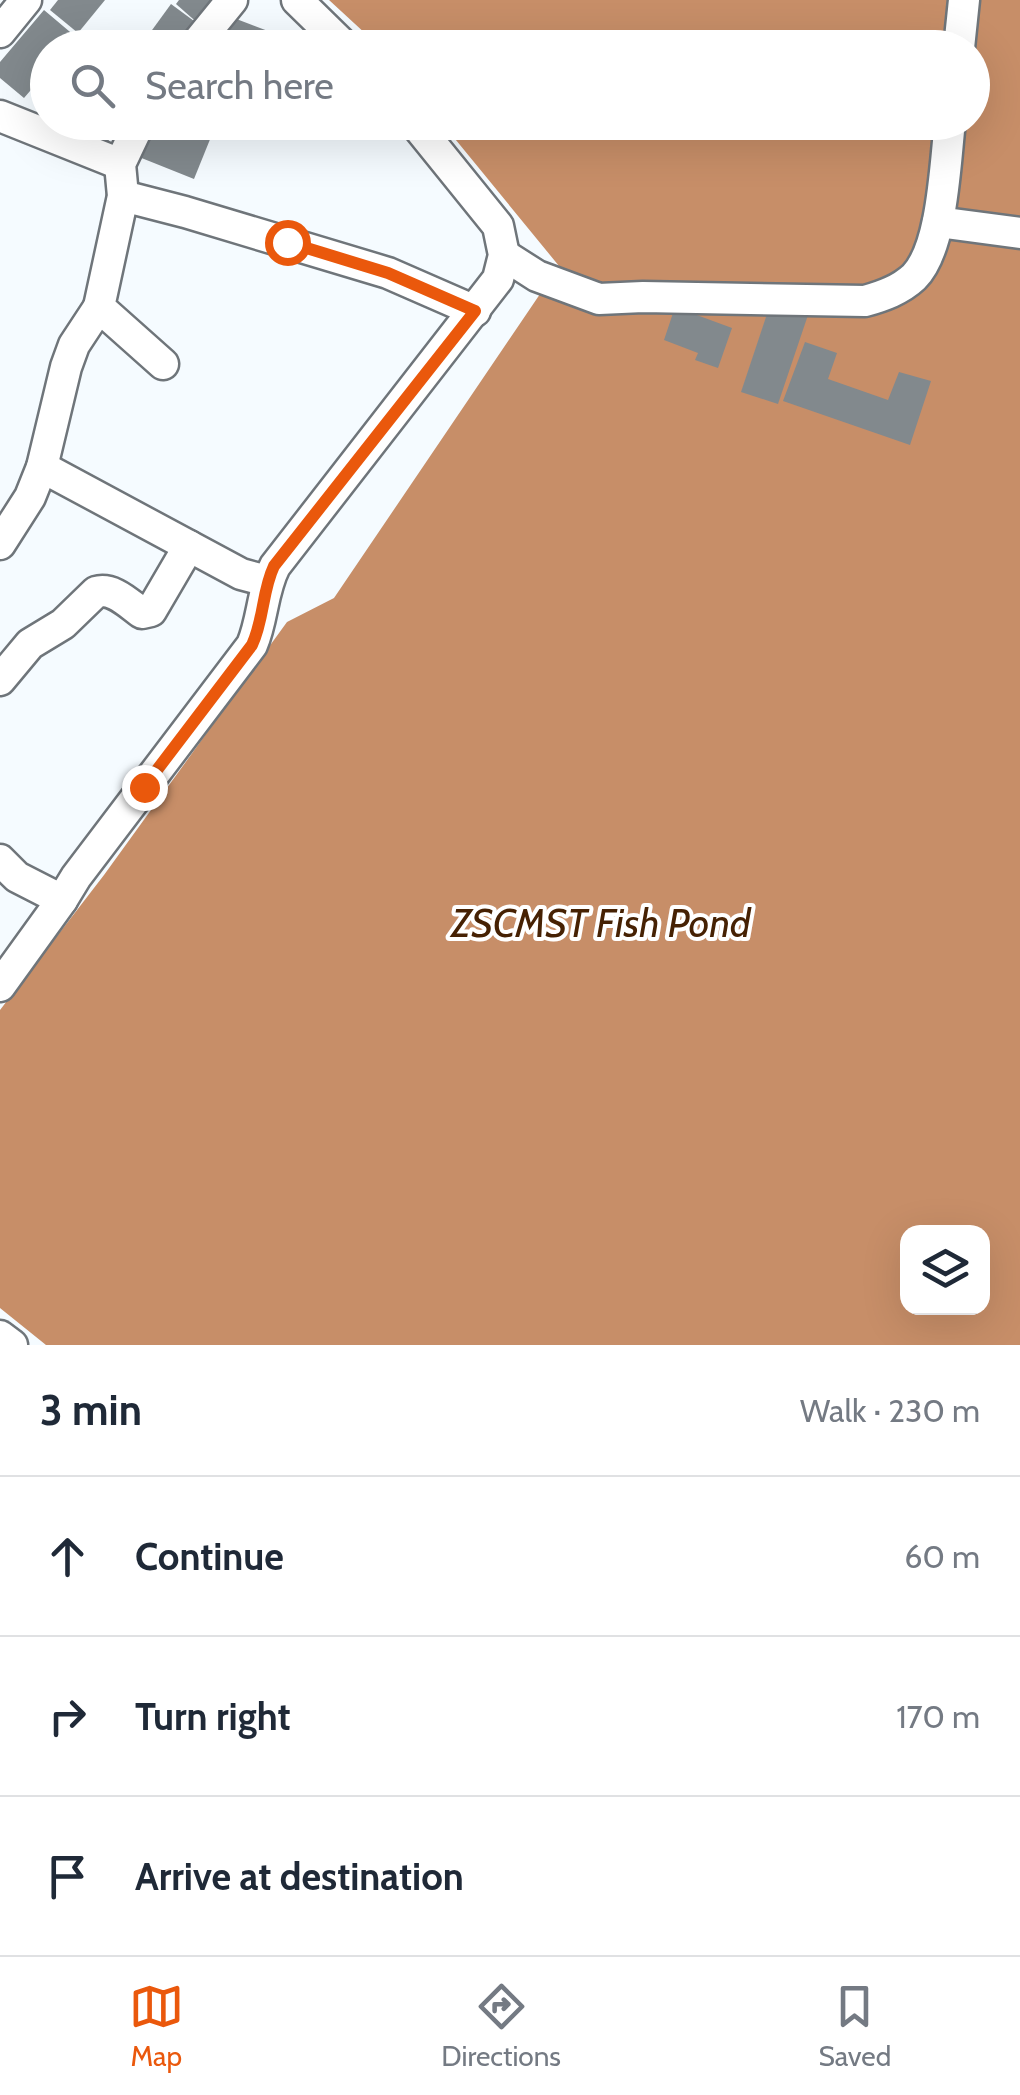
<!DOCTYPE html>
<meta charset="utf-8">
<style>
body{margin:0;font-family:Cabin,sans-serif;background:#f6f6f7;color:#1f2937}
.controls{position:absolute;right:30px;bottom:30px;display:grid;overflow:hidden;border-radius:20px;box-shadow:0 10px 40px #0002}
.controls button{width:90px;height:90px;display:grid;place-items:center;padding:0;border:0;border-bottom:2px solid #e0e1e3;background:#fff;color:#1f2937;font:50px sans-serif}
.stop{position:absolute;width:30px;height:30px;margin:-22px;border:8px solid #ea580c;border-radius:50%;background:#fff}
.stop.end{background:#ea580c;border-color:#fff;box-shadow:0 2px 10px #0008}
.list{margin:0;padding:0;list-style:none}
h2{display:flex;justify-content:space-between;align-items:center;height:130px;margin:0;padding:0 40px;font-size:42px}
h2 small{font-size:32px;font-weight:400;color:#747a83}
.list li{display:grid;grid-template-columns:65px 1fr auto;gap:30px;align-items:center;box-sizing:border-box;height:160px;padding:0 40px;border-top:2px solid #e0e1e3}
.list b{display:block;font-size:38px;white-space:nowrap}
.list em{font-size:32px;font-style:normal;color:#747a83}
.icon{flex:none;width:55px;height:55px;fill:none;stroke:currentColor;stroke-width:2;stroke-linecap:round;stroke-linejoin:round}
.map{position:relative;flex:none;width:1020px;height:1345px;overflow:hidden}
.search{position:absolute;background:#fff;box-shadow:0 10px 40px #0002;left:30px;right:30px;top:30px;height:110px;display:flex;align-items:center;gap:25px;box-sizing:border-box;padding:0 35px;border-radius:55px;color:#747a83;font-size:38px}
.sheet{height:610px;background:#fff}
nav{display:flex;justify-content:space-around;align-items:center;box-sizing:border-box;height:140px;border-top:2px solid #e0e1e3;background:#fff;font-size:28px;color:#747a83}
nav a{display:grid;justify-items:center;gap:5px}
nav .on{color:#ea580c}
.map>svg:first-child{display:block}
</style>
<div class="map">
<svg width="1020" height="1345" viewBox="0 0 1020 1345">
<rect width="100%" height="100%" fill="#f5fbff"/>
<!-- water -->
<path fill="#c78e68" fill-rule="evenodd" d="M329,0H1020V1345H46L0,1308V1010L104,875L287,622L334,598L559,266L442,123L972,122V48L380,47ZM908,1232H982V1308H908Z"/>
<!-- building -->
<g fill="#82898d">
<polygon points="58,0 105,0 78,33 50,10"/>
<polygon points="179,0 224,0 201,26 176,4"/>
<polygon points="171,4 194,21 175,48 139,48"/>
<polygon points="44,10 76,37 67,48 48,48 48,70 24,98 0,78 0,62"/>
<polygon points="226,15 268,31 262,48 214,48"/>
<polygon points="63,122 118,122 106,146"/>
<polygon points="147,122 203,122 215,127 194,179 134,155"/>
<polygon points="771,302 808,315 778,404 741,392"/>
<polygon points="675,307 732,328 718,368 695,360 698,353 664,340"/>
<polygon points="805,342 837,353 828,379 888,400 899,372 931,381 910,445 783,401"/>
</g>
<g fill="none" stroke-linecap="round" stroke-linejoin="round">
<defs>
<g id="minor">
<polyline points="297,0 346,48"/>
<polyline points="0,32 26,0"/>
<polyline points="193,48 232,0"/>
<polyline points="959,48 964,0"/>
<polyline points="0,116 120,164"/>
<polyline points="140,122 120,164 123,196 99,307 163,364"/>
<polyline points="123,196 185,212 388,273 475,311"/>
<polyline points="938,222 1020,233"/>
<path d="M504,255L537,276L599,299L643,297L865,301C883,296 900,290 914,277C943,248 945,163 950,122"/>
<polyline points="42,467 241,574 267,581"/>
<polyline points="0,544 30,497 42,467 66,367 74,345 99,307"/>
<path d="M0,680L30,644L63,624L96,592C113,587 129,604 142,613L151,611L189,546"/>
<polyline points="0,860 17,877 62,900"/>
<path d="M0,986L62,900L76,877L252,645C263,619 262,591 275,566L498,279L504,255L498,226L414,122"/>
<polyline points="0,1336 12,1345"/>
</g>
</defs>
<!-- minor casing -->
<use href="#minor" stroke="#6f757a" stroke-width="35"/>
<!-- minor -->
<use href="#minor" stroke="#fff" stroke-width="30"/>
</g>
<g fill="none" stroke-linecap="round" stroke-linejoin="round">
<!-- route -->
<path stroke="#ea580c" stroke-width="12" d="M144,787L252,645C264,620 262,591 274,566L475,311L388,273L287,242"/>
</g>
<g text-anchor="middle" stroke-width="8" stroke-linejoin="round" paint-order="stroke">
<!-- water labels -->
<g font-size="40" font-style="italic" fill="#462103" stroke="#fff">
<text x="601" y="937">ZSCMST Fish Pond</text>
</g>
</g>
</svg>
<div class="controls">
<button><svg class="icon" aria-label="layers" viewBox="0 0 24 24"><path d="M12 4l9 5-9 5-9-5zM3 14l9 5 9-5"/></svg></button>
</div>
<div class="stop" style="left:287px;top:242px"></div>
<div class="stop end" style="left:144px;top:787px"></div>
<div class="search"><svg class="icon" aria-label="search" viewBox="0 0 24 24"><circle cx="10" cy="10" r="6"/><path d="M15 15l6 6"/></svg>Search here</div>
</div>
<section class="sheet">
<h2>3 min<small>Walk · 230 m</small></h2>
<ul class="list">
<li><svg class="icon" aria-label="ahead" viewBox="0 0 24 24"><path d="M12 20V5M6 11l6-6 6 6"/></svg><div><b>Continue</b></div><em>60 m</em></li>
<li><svg class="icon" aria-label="right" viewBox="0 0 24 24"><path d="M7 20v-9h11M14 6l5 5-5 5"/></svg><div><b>Turn right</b></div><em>170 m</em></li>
<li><svg class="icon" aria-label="arrive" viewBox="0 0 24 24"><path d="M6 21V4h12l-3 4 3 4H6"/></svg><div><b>Arrive at destination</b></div></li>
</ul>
</section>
<nav>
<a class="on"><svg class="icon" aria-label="map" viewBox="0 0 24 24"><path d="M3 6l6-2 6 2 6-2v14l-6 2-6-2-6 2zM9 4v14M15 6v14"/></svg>Map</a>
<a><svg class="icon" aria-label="directions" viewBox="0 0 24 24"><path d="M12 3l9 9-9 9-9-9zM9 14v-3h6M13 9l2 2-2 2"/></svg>Directions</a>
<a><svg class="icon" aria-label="saved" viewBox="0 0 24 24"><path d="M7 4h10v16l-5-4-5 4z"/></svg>Saved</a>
</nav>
